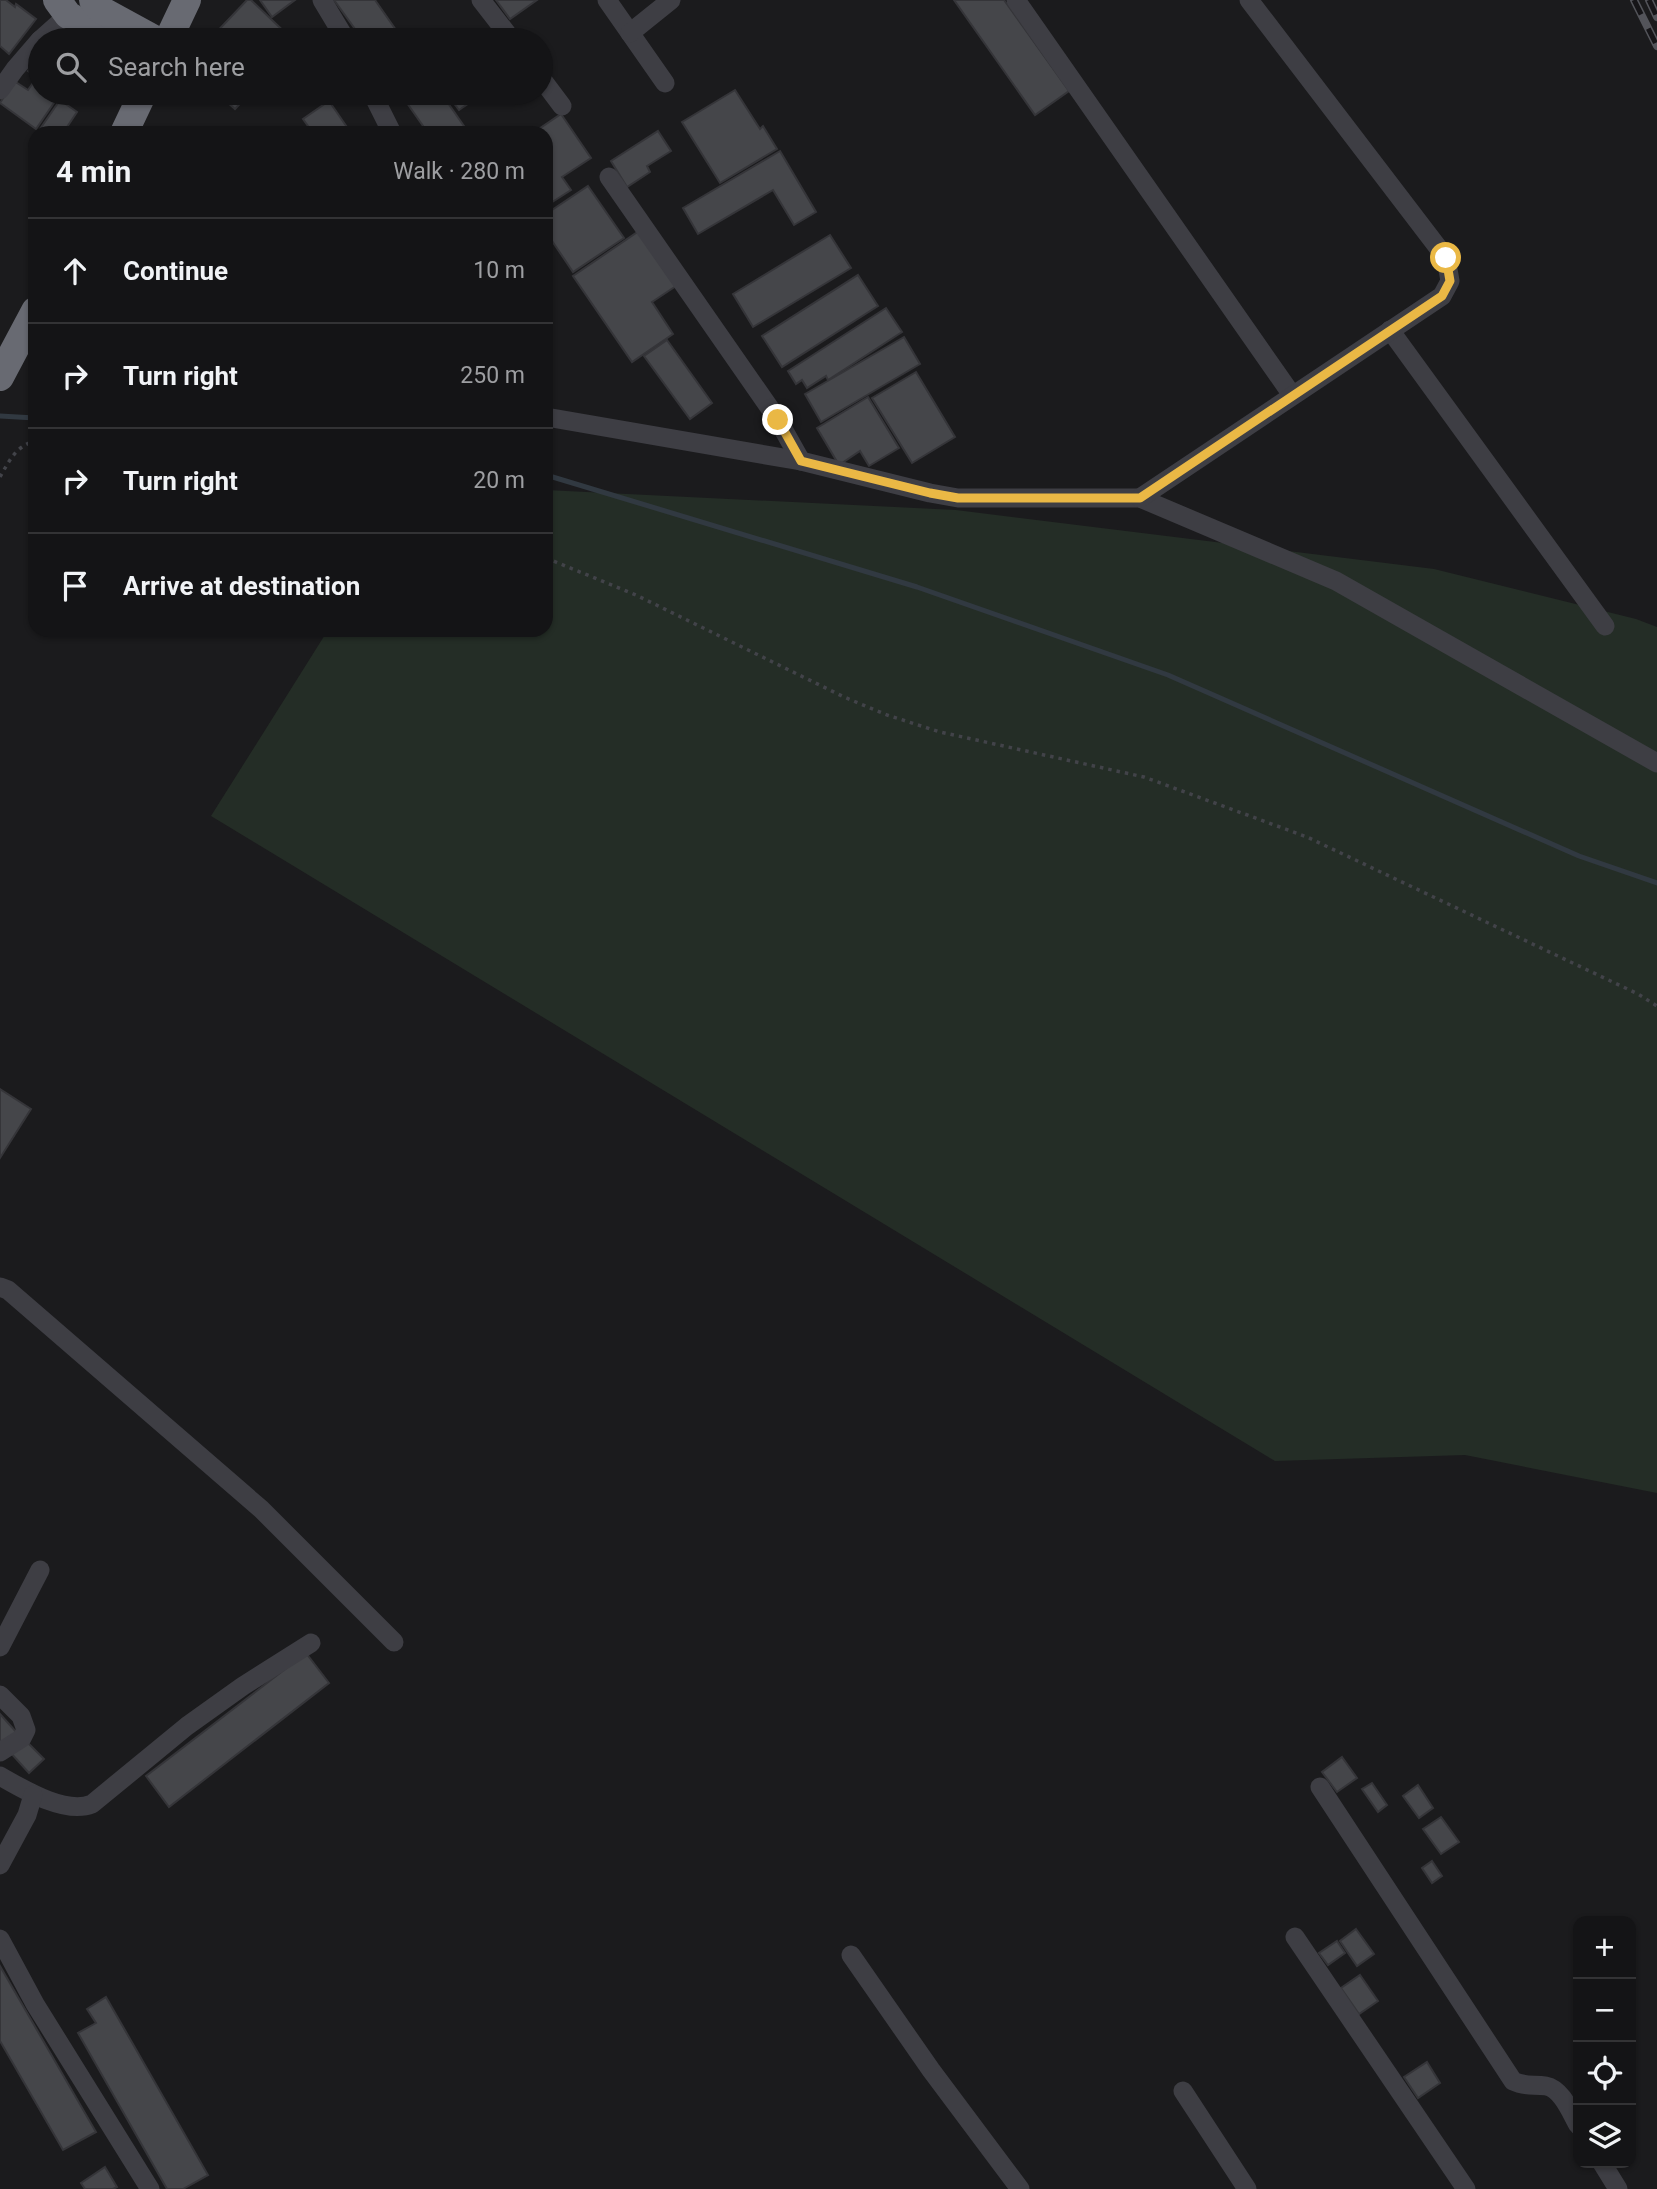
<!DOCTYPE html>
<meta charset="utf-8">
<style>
body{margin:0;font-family:Roboto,sans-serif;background:#212123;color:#f1f3f6}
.controls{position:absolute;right:21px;bottom:21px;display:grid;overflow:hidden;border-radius:14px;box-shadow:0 2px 5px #0004}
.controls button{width:63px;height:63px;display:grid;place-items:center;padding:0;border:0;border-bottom:2px solid #333335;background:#141416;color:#f1f3f6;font:35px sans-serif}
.stop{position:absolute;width:21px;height:21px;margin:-16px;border:5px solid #eab845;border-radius:50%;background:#fff}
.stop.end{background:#eab845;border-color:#fff;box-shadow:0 2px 7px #0008}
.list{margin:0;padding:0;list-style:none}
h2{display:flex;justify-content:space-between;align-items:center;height:91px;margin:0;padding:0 28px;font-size:30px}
h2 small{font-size:23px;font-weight:400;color:#9d9ea1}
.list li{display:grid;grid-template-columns:46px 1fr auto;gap:21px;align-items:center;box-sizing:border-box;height:105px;padding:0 28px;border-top:2px solid #333335}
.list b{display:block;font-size:26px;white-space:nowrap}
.list em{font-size:23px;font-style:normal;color:#9d9ea1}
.icon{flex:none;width:38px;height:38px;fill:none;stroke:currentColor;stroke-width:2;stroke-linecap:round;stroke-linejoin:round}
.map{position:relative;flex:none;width:1657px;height:2189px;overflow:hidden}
.search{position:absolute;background:#141416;box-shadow:0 2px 5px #0004;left:28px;top:28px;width:525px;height:77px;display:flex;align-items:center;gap:18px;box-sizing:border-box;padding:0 24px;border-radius:38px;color:#9d9ea1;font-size:26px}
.panel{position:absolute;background:#141416;box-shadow:0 2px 5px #0004;left:28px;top:126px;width:525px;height:511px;border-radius:21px}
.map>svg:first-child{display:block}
</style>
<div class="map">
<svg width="1657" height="2189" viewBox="0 0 1657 2189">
<rect width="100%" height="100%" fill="#1b1b1d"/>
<!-- green -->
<polygon fill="#242d26" points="546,490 956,510 1434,569 1636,619 1657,627 1657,1493 1465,1455 1275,1461 211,816 328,630 546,630"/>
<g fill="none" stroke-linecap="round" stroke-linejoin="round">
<!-- stream -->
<g stroke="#313941" stroke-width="5">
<polyline points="0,416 35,418"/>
<polyline points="546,475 917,587 1168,675 1579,856 1657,883"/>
</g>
</g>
<!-- building -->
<g fill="#45464a" stroke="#353539" stroke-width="2">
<polygon points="0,0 6,0 15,7 16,4 36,19 9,54 0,46"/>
<polygon points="247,0 251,0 293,40 209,40"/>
<polygon points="260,0 295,0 272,17"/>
<polygon points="334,0 375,0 403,40 363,40"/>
<polygon points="496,0 537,0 510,19"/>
<polygon points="954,0 1004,0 1069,91 1035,115"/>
<polygon points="40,55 40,80 28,71"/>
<polygon points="35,80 40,84 40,93 53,93 58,97 36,129 0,103 14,81 28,90"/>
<polygon points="735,90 760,129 763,126 777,149 720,183 682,122"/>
<polygon points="217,93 250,93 235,109"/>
<polygon points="400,93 441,93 466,129 460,133 428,133"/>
<polygon points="446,93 484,93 459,110"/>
<polygon points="60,100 77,112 63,133 46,133 40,129"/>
<polygon points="329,101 351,133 313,133 303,119"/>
<polygon points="561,114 591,158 562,177 571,190 546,206 546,133 533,133"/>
<polygon points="658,131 671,151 647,166 650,172 627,187 611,161"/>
<polygon points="780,151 816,212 794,225 773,190 698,234 683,208"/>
<polygon points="588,186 624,238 573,272 546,232 546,214"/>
<polygon points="639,231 676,286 652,302 673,334 632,362 573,276"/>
<polygon points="830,235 851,268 753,327 733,294"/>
<polygon points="858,275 878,306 782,367 762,336"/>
<polygon points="886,308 902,332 828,380 826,376 807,388 802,380 796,384 788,371"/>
<polygon points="904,337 920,364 821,422 805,394"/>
<polygon points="667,340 712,403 690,419 644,356"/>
<polygon points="916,372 955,437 912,463 872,398"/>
<polygon points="868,397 899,448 869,466 860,451 839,465 817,428"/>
<polygon points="0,1089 31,1109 0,1158"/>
<polygon points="306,1653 329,1683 169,1807 146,1776"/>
<polygon points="0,1714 18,1734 0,1745"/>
<polygon points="26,1741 44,1759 29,1773 9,1751"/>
<polygon points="1342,1757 1357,1778 1337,1792 1322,1772"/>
<polygon points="1372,1783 1387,1805 1378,1812 1362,1789"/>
<polygon points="1418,1785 1433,1808 1419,1818 1403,1796"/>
<polygon points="1441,1817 1459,1842 1441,1854 1423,1829"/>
<polygon points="1432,1861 1442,1876 1432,1883 1422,1868"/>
<polygon points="1356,1929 1374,1954 1357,1966 1340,1941"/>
<polygon points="1337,1941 1345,1953 1328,1965 1319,1953"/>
<polygon points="0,1966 96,2132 63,2150 0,2041"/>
<polygon points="1360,1975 1378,2001 1359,2014 1341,1988"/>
<polygon points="106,1997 208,2175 183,2189 167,2189 78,2033 96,2023 87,2009"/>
<polygon points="1427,2062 1440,2083 1418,2098 1404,2077"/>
<polygon points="105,2167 117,2187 113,2189 85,2189 81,2183"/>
</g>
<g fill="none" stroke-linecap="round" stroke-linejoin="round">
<!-- path -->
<g stroke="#424349" stroke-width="3.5" stroke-dasharray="3.5 5" stroke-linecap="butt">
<path d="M0,477C9,461 16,446 35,441"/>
<polyline points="546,558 636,595 844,697 887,715 940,732 1144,777 1307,837 1638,994 1657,1006"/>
</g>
<!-- minor -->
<g stroke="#3e3e44" stroke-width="19">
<polyline points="322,0 346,40"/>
<polyline points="481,0 512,40"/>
<polyline points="607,0 665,83"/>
<polyline points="1016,0 1292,395"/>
<polyline points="630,33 671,0"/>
<polyline points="40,40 68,15"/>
<polyline points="541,78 562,106"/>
<polyline points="0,90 15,69 40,40"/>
<polyline points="372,93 392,133"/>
<polyline points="609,177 778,420 801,461"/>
<polyline points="1390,330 1605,626"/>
<polyline points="546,417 801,461 930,493 958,498 1140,498 1336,581 1657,763"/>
<polyline points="1140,498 1442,296 1450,281 1446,258 1249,0"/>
<polyline points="0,1287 8,1290 261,1509 394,1642"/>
<polyline points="0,1647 40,1570"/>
<polyline points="0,1695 21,1716 26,1730 22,1738 0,1752"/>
<path d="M0,1776C23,1789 65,1815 92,1804L187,1726L243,1686L311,1643"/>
<path d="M1320,1787L1513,2081C1525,2087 1534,2084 1546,2086C1562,2089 1571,2113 1578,2125"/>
<polyline points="0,1865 27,1815 33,1795"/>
<polyline points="1295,1937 1466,2189"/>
<polyline points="0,1939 35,2004 150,2189"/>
<polyline points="851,1955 931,2070 1020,2189"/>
<polyline points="1183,2091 1247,2189"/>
<polyline points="1602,2163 1618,2189"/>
</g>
<!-- highway -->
<g stroke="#686a72" stroke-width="28">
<polyline points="57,0 68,15 111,40"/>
<polyline points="93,0 101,10 156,40"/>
<polyline points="168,40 187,0"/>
<polyline points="124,133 143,93"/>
<polyline points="0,377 35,311"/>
</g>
<defs>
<g id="rail">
<polyline points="1634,0 1657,46"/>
<polyline points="1649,0 1657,17"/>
</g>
</defs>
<!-- rail casing -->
<use href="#rail" stroke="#53545a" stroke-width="8"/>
<!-- rail -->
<use href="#rail" stroke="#161518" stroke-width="5" stroke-dasharray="16" stroke-linecap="butt"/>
</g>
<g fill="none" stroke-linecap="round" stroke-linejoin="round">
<!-- route -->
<polyline stroke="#eab845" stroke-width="9" points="778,420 801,461 930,493 958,498 1140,498 1442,296 1450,281 1446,258"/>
</g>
</svg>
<div class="controls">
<button>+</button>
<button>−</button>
<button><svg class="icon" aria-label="locate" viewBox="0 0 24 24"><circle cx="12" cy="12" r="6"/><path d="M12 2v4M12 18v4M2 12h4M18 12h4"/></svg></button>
<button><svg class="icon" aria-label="layers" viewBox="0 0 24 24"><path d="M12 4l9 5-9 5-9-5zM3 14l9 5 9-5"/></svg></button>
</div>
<div class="stop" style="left:1446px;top:258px"></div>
<div class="stop end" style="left:778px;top:420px"></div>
<div class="search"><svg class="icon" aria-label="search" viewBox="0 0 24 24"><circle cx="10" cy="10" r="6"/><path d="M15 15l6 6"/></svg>Search here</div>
<section class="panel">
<h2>4 min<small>Walk · 280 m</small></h2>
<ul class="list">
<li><svg class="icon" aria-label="ahead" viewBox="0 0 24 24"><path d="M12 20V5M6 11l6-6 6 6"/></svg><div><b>Continue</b></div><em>10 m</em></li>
<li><svg class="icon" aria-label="right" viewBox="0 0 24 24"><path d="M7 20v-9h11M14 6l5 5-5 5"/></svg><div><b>Turn right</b></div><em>250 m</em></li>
<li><svg class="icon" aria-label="right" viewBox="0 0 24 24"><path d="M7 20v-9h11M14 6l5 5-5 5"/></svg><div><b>Turn right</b></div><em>20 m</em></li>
<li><svg class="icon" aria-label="arrive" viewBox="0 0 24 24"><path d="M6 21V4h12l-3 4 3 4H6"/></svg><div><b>Arrive at destination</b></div></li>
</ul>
</section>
</div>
